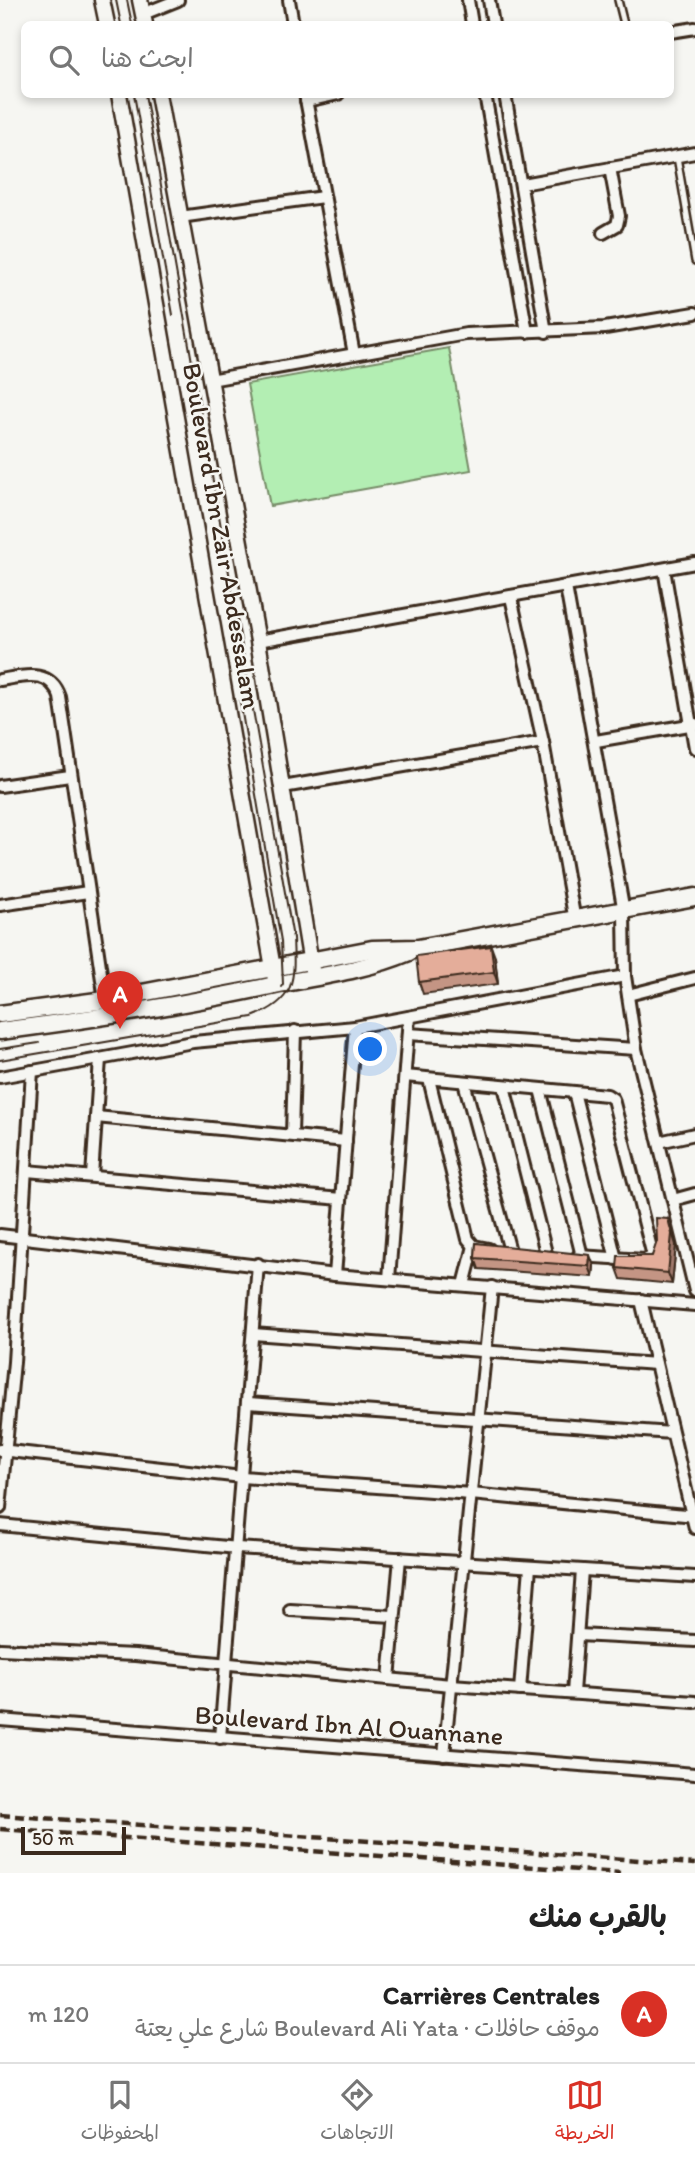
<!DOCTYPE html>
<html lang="ar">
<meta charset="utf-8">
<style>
body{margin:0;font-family:Itim,"Playpen Sans Arabic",sans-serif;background:#f6f6f6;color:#222;direction:rtl}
.scale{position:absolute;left:21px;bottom:18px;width:105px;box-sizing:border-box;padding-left:7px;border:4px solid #3b2a1e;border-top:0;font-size:19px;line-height:24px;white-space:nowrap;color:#3b2a1e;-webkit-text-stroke:5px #f6f6f2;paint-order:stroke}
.you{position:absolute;left:371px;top:1050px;width:24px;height:24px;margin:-18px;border:5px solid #fff;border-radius:50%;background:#1a73e8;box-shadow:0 0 0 10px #1a73e833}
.badge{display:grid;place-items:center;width:46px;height:46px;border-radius:50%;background:#d93025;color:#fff;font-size:23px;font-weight:700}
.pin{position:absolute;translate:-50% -58px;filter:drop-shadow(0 2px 4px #0008)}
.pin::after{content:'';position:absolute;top:37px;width:24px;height:21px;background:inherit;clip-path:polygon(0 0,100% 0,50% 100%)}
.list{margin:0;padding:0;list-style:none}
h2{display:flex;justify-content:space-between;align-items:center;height:91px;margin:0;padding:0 28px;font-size:30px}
h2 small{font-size:23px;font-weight:400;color:#767676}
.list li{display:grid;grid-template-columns:46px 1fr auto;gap:21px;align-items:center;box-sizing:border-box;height:98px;padding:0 28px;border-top:2px solid #e0e0e0}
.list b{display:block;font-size:26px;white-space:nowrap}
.list p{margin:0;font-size:23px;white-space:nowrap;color:#767676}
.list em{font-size:23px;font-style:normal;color:#767676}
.icon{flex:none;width:38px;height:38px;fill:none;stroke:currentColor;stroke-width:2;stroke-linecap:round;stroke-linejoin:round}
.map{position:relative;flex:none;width:695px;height:1873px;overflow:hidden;direction:ltr}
.search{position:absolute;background:#fff;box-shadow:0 4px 10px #0003;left:21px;right:21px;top:21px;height:77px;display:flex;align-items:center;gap:18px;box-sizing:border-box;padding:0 24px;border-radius:10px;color:#767676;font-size:26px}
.sheet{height:189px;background:#fff}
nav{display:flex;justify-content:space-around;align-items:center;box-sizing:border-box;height:98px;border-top:2px solid #e0e0e0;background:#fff;font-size:19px;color:#767676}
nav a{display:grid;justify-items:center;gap:4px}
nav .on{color:#d93025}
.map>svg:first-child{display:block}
</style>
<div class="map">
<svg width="695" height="1873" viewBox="0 0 695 1873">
<rect width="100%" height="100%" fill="#f6f6f2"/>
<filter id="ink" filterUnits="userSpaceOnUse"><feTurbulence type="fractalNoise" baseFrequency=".0143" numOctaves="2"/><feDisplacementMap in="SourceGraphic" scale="14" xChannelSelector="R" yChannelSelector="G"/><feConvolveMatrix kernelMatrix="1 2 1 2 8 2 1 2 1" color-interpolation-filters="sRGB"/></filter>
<g filter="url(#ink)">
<!-- pitch -->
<polygon fill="#b3eeb3" stroke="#778c68" stroke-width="2" points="449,348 471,470 270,506 247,384"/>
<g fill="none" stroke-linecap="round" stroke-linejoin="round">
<defs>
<g id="service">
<polyline points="618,0 624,24"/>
<polyline points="677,157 695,261"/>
</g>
<g id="minor">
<polyline points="289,0 293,24"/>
<polyline points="468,0 472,24"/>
<polyline points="489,0 493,24"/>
<polyline points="143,14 178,0"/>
<polyline points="670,32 695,28"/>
<polyline points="305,94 354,354"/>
<polyline points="485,94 527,332"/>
<polyline points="505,94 546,332"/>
<polyline points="306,101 338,94"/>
<polyline points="522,184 695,153"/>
<polyline points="180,217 323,197"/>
<polyline points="603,233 617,225 619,216 610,168"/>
<polyline points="210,380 466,334 605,328 695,313"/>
<polyline points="664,569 695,748"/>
<polyline points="566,587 624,912 625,976 636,1049 695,1291"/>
<polyline points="511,597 543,742 575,921"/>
<polyline points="258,641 695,563"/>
<path d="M0,680C24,676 50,668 60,697L105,1000"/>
<polyline points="596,741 695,724"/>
<polyline points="0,786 70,776"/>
<polyline points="283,787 543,742"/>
<polyline points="0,905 88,892"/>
<polyline points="628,995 695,978"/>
<polyline points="408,1034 636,1049"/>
<polyline points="405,1076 607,1095 613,1099 653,1256 645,1260 578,1256"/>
<polyline points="0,1077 193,1042 355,1027 625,976"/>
<polyline points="429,1079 468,1239 474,1246 489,1249"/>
<polyline points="464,1082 510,1251"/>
<polyline points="504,1086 546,1253"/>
<polyline points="540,1089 582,1256"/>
<polyline points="574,1092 616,1259"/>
<polyline points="96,1117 346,1141"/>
<polyline points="292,1134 295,1031"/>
<polyline points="659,1142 695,1134"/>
<polyline points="27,1171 341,1199"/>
<polyline points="92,1176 100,1059"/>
<polyline points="673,1200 695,1194"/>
<polyline points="0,1235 335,1275 695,1305"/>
<polyline points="335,1275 355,1027"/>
<polyline points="389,1279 409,1017"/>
<polyline points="464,1285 474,1246"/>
<polyline points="641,1300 695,1528"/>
<polyline points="253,1334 656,1364"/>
<polyline points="248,1403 672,1433"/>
<polyline points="0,1450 242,1477 471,1494 695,1516"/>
<polyline points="0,1508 14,1362 32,1071"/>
<polyline points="0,1525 237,1548 695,1577"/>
<polyline points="290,1610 393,1616"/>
<polyline points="578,1635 695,1641"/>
<polyline points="0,1649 135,1655 451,1685 695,1702"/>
<polyline points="389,1679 400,1558"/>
<polyline points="520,1690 530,1567"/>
<polyline points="573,1693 582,1570"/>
<polyline points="0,1720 695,1774"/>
<polyline points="220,1738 258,1264"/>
<polyline points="444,1755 492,1287"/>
</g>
<g id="tertiary">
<polyline points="102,0 107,24"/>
<polyline points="140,0 145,24"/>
<polyline points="119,94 276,985"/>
<polyline points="158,94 258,641 312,970"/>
</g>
<g id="secondary">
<polyline points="0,1014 105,1000 372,949 418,948 695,897"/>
<path d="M0,1031C92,1019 184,1005 275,985C321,976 366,970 409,952"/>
</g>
</defs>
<!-- service casing -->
<use href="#service" stroke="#3b2a1e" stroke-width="10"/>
<!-- minor casing -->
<use href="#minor" stroke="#3b2a1e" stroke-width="16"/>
<!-- tertiary casing -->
<use href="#tertiary" stroke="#3b2a1e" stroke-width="19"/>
<!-- secondary casing -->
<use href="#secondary" stroke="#3b2a1e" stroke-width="21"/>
<!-- service -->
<use href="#service" stroke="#f6f6f2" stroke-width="5"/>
<!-- minor -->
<use href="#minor" stroke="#f6f6f2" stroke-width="10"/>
<!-- tertiary -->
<use href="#tertiary" stroke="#f6f6f2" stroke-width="14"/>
<!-- secondary -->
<use href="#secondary" stroke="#f6f6f2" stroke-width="16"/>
<!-- tram -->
<g stroke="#3b2a1e" stroke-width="2">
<polyline points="116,0 121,24"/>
<polyline points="127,0 132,24"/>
<polyline points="134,94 173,315"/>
<polyline points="240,701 281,941 283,984 281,987"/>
<polyline points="0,1049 39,1043"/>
<path d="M0,1060L252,1017C296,1001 295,980 293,938L145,94"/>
</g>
<!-- rail -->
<g stroke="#3b2a1e" stroke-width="4.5" stroke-dasharray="10 5" stroke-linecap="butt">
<polyline points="0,1815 695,1864"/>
<polyline points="0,1829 620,1873"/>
</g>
</g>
<!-- wall -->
<g fill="#c49584" stroke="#3b2a1e" stroke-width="2">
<polygon points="495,957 498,984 423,994 419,982"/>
<polygon points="668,1219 676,1245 672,1284 621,1279 617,1268 652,1256"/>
<polygon points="476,1243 594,1266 593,1277 479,1269 475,1258"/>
</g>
<!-- shaded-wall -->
<g fill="#a0796c" stroke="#3b2a1e" stroke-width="2">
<polygon points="491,946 495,957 498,984 494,972"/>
<polygon points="668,1219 676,1245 672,1284 668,1273"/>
<polygon points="590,1255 594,1266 593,1277 589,1266"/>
</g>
<!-- building -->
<g fill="#e4ad9a" stroke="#3b2a1e" stroke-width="2">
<polygon points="491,946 494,972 419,982 416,956"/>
<polygon points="656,1218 668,1219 672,1234 668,1273 617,1268 618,1256 652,1256 657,1241"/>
<polygon points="476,1243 590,1255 589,1266 475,1258"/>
</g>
</g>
<g text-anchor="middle" stroke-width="5" stroke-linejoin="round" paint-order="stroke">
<!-- street labels -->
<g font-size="26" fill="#3b2a1e" stroke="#f6f6f2">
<text transform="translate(222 536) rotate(80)" y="9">Boulevard Ibn Zair Abdessalam</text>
<text transform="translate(349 1725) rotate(4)" y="9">Boulevard Ibn Al Ouannane</text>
</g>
</g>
</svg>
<div class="scale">50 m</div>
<div class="you"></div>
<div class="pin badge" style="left:120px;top:1029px">A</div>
<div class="search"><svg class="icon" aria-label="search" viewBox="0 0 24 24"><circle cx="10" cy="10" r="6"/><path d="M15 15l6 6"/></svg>ابحث هنا</div>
</div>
<section class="sheet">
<h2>بالقرب منك<small></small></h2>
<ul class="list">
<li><span class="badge">A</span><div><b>Carrières Centrales</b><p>موقف حافلات · Boulevard Ali Yata شارع علي يعتة</p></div><em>120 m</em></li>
</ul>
</section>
<nav>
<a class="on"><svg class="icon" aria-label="map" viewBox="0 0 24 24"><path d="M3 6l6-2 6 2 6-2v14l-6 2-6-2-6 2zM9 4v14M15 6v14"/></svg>الخريطة</a>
<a><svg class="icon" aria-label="directions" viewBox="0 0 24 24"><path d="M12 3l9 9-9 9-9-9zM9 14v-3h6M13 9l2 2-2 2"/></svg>الاتجاهات</a>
<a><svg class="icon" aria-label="saved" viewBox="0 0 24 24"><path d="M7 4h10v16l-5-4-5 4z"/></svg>المحفوظات</a>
</nav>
